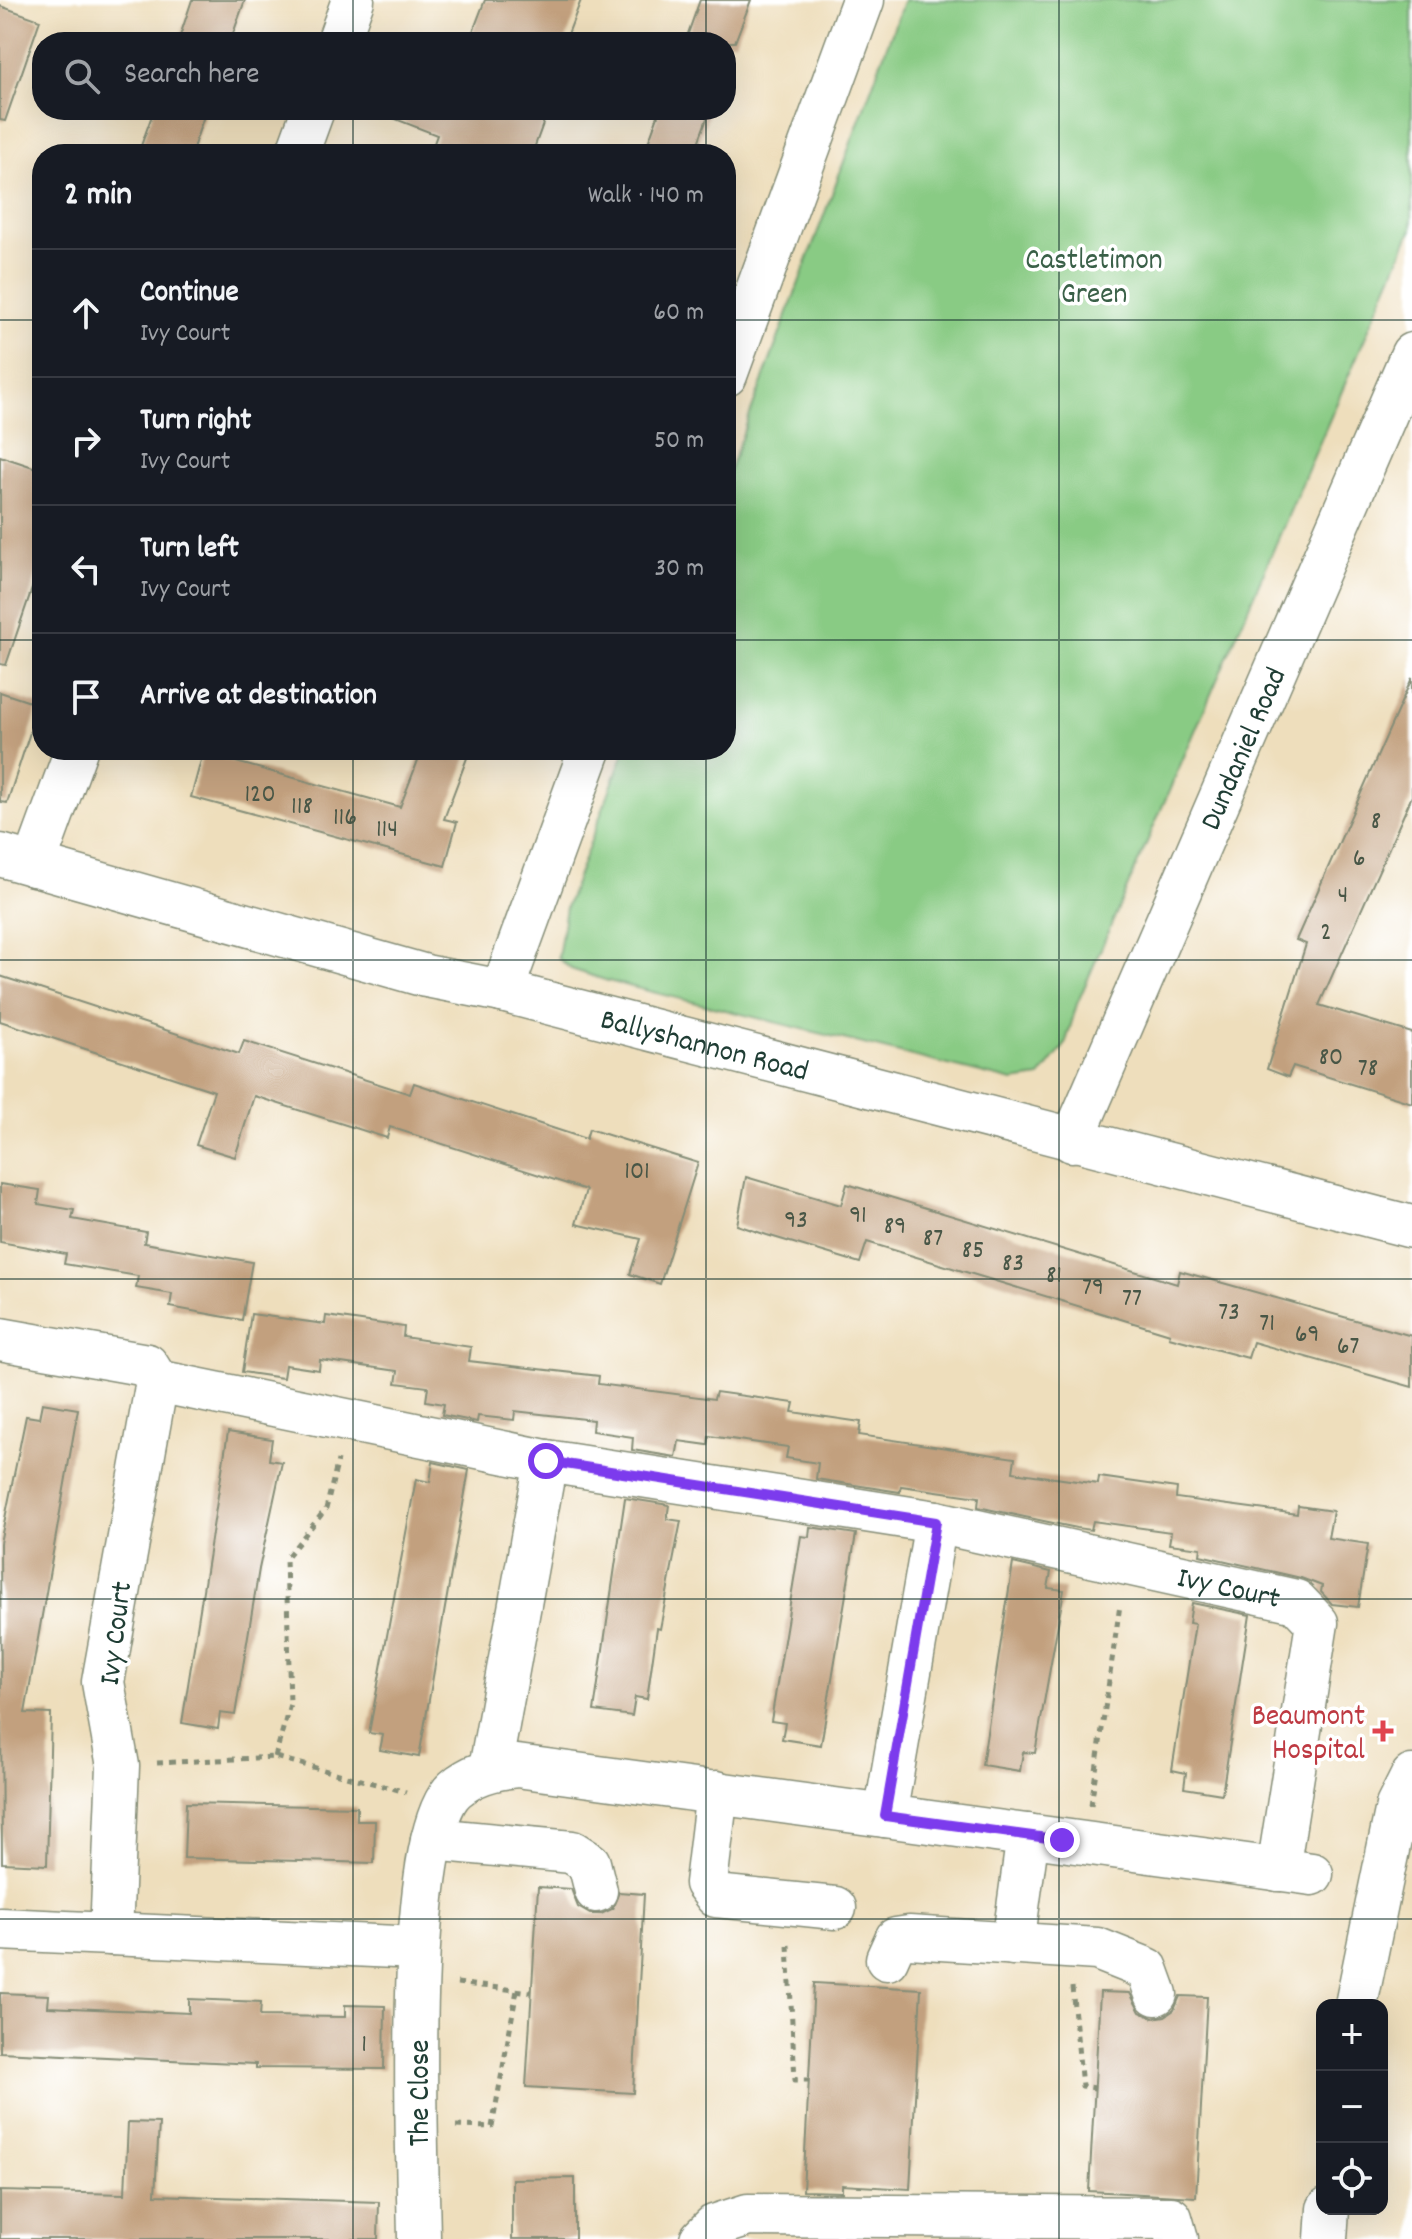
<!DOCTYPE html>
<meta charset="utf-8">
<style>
body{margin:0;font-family:Dekko,sans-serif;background:#20242c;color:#f1f3f6}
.controls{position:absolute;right:24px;bottom:24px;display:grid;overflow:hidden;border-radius:16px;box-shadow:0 8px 32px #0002}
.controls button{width:72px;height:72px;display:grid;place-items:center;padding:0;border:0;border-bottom:2px solid #363941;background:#171b24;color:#f1f3f6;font:40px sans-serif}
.stop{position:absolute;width:24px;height:24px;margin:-18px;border:6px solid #7c3aed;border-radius:50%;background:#fff}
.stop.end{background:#7c3aed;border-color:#fff;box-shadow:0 2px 8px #0008}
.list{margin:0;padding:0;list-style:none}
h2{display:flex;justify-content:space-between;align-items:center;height:104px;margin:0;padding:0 32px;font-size:34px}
h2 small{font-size:26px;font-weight:400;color:#9ea1a6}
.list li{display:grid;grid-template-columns:52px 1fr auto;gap:24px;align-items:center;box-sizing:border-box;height:128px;padding:0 32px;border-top:2px solid #363941}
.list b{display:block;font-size:30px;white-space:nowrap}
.list p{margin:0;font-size:26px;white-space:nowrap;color:#9ea1a6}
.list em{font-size:26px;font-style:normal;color:#9ea1a6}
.icon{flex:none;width:44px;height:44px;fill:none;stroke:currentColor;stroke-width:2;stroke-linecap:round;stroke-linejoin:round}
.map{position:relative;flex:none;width:1412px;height:2239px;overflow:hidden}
.search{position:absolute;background:#171b24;box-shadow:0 8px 32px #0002;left:32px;top:32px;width:704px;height:88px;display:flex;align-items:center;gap:20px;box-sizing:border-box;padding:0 28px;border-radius:32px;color:#9ea1a6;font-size:30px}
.panel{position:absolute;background:#171b24;box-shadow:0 8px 32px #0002;left:32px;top:144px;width:704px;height:616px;border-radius:32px}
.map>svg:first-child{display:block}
</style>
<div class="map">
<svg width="1412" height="2239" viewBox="0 0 1412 2239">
<rect width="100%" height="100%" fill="#fff"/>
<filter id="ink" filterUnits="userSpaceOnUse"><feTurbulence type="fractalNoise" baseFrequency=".0125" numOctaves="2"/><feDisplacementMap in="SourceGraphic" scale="16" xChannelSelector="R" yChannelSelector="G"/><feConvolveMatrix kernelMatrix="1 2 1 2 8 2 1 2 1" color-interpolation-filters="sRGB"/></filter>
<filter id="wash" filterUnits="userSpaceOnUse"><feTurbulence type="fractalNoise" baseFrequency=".006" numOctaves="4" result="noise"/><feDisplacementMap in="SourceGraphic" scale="32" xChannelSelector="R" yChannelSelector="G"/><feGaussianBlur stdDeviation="1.8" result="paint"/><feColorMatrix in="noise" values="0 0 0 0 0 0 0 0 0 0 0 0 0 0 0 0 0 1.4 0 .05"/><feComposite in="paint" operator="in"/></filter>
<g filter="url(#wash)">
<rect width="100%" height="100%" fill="#eedebc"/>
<!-- green -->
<polygon fill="#89cb84" stroke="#54845c" stroke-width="2" points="904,0 1412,0 1412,229 1077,1004 1065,1045 1040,1077 1013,1081 608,981 571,969 558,958 566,907 625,750 726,750 726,479"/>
<g id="blocks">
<!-- building -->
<g fill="#c2a07e">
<polygon points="192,0 245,0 230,42 178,42"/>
<polygon points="485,0 581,0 565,42 469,42"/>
<polygon points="700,0 751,0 735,42 685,42"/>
<polygon points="0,6 40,20 5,121 0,120"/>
<polygon points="154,110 206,110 191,154 138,154"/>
<polygon points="381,110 548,110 532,154 430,154 437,135 380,113"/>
<polygon points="660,110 710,110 694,154 644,154"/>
<polygon points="0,456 42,470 42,559 6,665 0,664"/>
<polygon points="1412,678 1412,796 1319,1005 1412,1033 1412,1103 1293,1066 1288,1077 1267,1069 1306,944 1296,940"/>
<polygon points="0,692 39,705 7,803 0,802"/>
<polygon points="422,750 470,750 444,819 457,822 445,866 191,797 203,753 400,807"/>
<polygon points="0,976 239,1054 244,1041 410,1094 414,1083 586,1139 589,1129 698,1163 660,1284 630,1274 641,1239 576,1224 586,1190 390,1127 387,1138 254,1096 235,1157 196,1145 214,1091 0,1021"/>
<polygon points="746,1177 841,1205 847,1184 1177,1284 1180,1271 1412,1336 1412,1387 1253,1342 1248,1358 1169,1337 1170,1334 867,1242 860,1263 767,1235 737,1225"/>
<polygon points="0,1184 40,1190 38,1204 74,1210 72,1219 146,1232 144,1243 252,1262 242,1320 170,1307 172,1294 136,1288 138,1276 64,1264 66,1254 0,1242"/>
<polygon points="251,1314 325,1324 326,1316 404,1327 403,1337 471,1347 469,1361 599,1376 598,1384 714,1399 716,1392 794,1403 792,1412 861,1422 859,1435 1015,1458 1013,1472 1098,1484 1099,1477 1177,1488 1176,1498 1297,1514 1298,1506 1333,1511 1328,1538 1368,1544 1358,1607 1332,1604 1321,1592 1322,1586 1301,1578 1200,1555 1201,1548 1169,1544 1171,1532 1093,1521 1091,1530 1077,1528 978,1507 979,1497 901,1486 900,1492 816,1479 818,1463 786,1458 788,1447 709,1436 708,1445 679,1441 676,1457 632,1450 633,1437 592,1431 593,1420 515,1411 514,1420 478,1416 477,1422 442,1415 444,1404 426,1401 428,1387 396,1383 398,1371 320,1360 319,1370 285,1365 283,1378 242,1372"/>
<polygon points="42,1403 78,1409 25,1713 51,1714 47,1865 2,1863 0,1543 26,1416 39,1418"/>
<polygon points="228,1432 272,1439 269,1460 282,1462 259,1569 235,1715 220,1713 218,1729 182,1723"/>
<polygon points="433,1462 469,1470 419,1757 380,1750 383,1735 369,1733 416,1479 430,1482"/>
<polygon points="625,1498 669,1505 667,1519 681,1521 660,1629 657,1628 647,1699 635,1697 632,1716 594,1711"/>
<polygon points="810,1527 856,1534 821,1745 782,1739 785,1723 771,1721 801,1536 809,1537"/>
<polygon points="1013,1563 1051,1572 1048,1588 1064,1590 1035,1753 1023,1752 1020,1771 982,1765"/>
<polygon points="1192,1603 1250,1615 1222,1794 1184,1788 1186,1773 1172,1770 1195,1624 1189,1623"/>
<polygon points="186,1803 357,1807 357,1821 375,1821 374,1863 184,1858"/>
<polygon points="538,1887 571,1889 578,1907 590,1914 601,1914 612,1909 619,1892 644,1894 633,2093 526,2087"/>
<polygon points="814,1983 921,1989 910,2189 842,2185 842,2192 803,2191"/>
<polygon points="1100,1992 1130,1993 1140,2012 1153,2018 1165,2016 1174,2010 1180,1996 1207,1997 1196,2197 1089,2191"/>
<polygon points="0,1993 49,1995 48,2007 189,2013 189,1999 261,2002 260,2016 345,2017 345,2005 385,2006 384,2069 256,2068 256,2064 0,2052"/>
<polygon points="128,2122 159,2123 155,2195 379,2202 378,2239 0,2239 0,2191 125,2194"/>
<polygon points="575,2178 575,2239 512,2239 512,2179"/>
</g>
</g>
</g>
<g filter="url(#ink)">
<use href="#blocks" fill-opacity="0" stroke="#868e78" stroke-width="2"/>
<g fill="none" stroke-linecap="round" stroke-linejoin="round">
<defs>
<g id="minor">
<polyline points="338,42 353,0"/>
<polyline points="297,154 313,110"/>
<polyline points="726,375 863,0"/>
<path id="s1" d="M0,855L426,976L502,991L1412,1227"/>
<polyline points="34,865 76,750"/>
<polyline points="502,991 590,750"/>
<path id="s2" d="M1072,1141L1412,354"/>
<polyline points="0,1339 147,1365 157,1381 103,1682 118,1766 111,1934"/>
<path id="s3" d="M157,1381L546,1461L936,1522L1296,1601L1317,1623L1278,1870"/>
<polyline points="490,1769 546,1461"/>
<polyline points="717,1792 706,1883 716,1896 835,1908"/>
<polyline points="885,1816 936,1522"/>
<polyline points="432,1839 572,1852 589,1863 596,1891"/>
<polyline points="0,1929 418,1948"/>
<polyline points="1013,1944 1028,1835"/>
<polyline points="887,1959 896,1939 909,1937 1097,1949 1147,1969 1156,1994"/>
<polyline points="1356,2005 1397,1806 1412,1776"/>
<path d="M419,2239C418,2159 402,1836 455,1789C472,1774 495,1768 517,1766L1312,1874"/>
<polyline points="701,2239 714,2226 748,2215 1171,2218 1177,2239"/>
<polyline points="1326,2239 1328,2209"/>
</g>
</defs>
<!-- minor casing -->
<use href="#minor" stroke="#868e78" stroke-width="45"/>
<!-- path -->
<g stroke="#868e78" stroke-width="5" stroke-dasharray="6 6" stroke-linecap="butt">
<polyline points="275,1757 290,1704 286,1558 326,1509 338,1460"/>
<polyline points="157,1763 275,1757 406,1792"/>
<polyline points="1091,1805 1120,1605"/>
<polyline points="788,1945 795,2080 809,2080"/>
<polyline points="457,1983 531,1992"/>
<polyline points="1072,1987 1082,2086 1095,2088"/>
<polyline points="456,2126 492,2127 517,1990"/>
</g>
<!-- minor -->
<use href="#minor" stroke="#fff" stroke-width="42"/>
</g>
</g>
<g fill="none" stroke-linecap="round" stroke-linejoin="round" filter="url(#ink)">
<!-- route -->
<polyline stroke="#7c3aed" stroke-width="10" points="546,1461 936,1522 885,1816 1062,1840"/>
</g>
<!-- grid -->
<path fill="none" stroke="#1f3d34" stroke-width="2" stroke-opacity="0.55" d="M353,0V42M706,0V42M1059,0V2239M353,110V154M706,110V154M0,320H42M726,320H1412M0,640H42M726,640H1412M353,750V2239M706,750V2239M0,960H1412M0,1279H1412M0,1599H1412M0,1919H1412"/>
<!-- markers -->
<path fill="#e0444e" stroke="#fff" stroke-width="3" d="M1379 1719h8v8h8v8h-8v8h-8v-8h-8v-8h8z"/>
<g text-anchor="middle" stroke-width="7" stroke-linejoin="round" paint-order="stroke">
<!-- number labels -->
<g font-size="26" fill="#485646">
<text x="260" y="801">120</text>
<text x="302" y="813">118</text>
<text x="345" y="824">116</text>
<text x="1376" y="828">8</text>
<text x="387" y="836">114</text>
<text x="1359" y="865">6</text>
<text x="1343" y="902">4</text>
<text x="1326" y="939">2</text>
<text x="1331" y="1064">80</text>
<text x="1368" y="1075">78</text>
<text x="637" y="1178">101</text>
<text x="858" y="1222">91</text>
<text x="796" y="1227">93</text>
<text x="895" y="1233">89</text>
<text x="933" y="1245">87</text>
<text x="973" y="1257">85</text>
<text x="1013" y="1270">83</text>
<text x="1054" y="1282">81</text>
<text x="1093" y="1294">79</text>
<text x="1132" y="1305">77</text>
<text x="1229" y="1319">73</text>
<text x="1267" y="1330">71</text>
<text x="1307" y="1341">69</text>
<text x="1348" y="1353">67</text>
<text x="364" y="2051">1</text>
</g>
<!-- park labels -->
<g font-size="30" fill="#3a6048" stroke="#fff">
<text x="1094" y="268">Castletimon<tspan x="1094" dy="34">Green</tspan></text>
</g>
<!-- street labels -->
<g font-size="30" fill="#1f3d34" stroke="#fff">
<text dy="10" stroke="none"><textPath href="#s2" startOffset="428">Dundaniel Road</textPath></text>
<text dy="10" stroke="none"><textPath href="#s1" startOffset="730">Ballyshannon Road</textPath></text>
<text dy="10" stroke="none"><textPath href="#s3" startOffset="1092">Ivy Court</textPath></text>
<text transform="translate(114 1633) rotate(-83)" y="10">Ivy Court</text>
<text transform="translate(418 2093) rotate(-90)" y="10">The Close</text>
</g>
<!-- health labels -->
<g font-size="30" fill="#be3a42" stroke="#fff" text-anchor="end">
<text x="1365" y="1724">Beaumont<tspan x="1365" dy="34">Hospital</tspan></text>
</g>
</g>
</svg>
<div class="controls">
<button>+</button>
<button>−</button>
<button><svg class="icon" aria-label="locate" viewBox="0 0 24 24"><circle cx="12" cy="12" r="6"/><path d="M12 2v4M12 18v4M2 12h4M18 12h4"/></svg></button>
</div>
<div class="stop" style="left:546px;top:1461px"></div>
<div class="stop end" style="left:1062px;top:1840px"></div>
<div class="search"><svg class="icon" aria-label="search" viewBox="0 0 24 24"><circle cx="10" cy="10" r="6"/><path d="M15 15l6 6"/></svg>Search here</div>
<section class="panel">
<h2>2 min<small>Walk · 140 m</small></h2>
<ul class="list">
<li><svg class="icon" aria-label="ahead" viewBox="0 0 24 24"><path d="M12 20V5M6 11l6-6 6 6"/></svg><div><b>Continue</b><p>Ivy Court</p></div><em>60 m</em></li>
<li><svg class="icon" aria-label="right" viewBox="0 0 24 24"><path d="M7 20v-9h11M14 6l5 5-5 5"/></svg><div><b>Turn right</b><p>Ivy Court</p></div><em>50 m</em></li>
<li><svg class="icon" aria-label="left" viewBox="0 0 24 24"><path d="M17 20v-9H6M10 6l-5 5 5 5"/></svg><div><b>Turn left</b><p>Ivy Court</p></div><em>30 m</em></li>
<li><svg class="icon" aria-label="arrive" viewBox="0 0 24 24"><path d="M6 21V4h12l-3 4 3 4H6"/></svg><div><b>Arrive at destination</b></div></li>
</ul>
</section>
</div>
